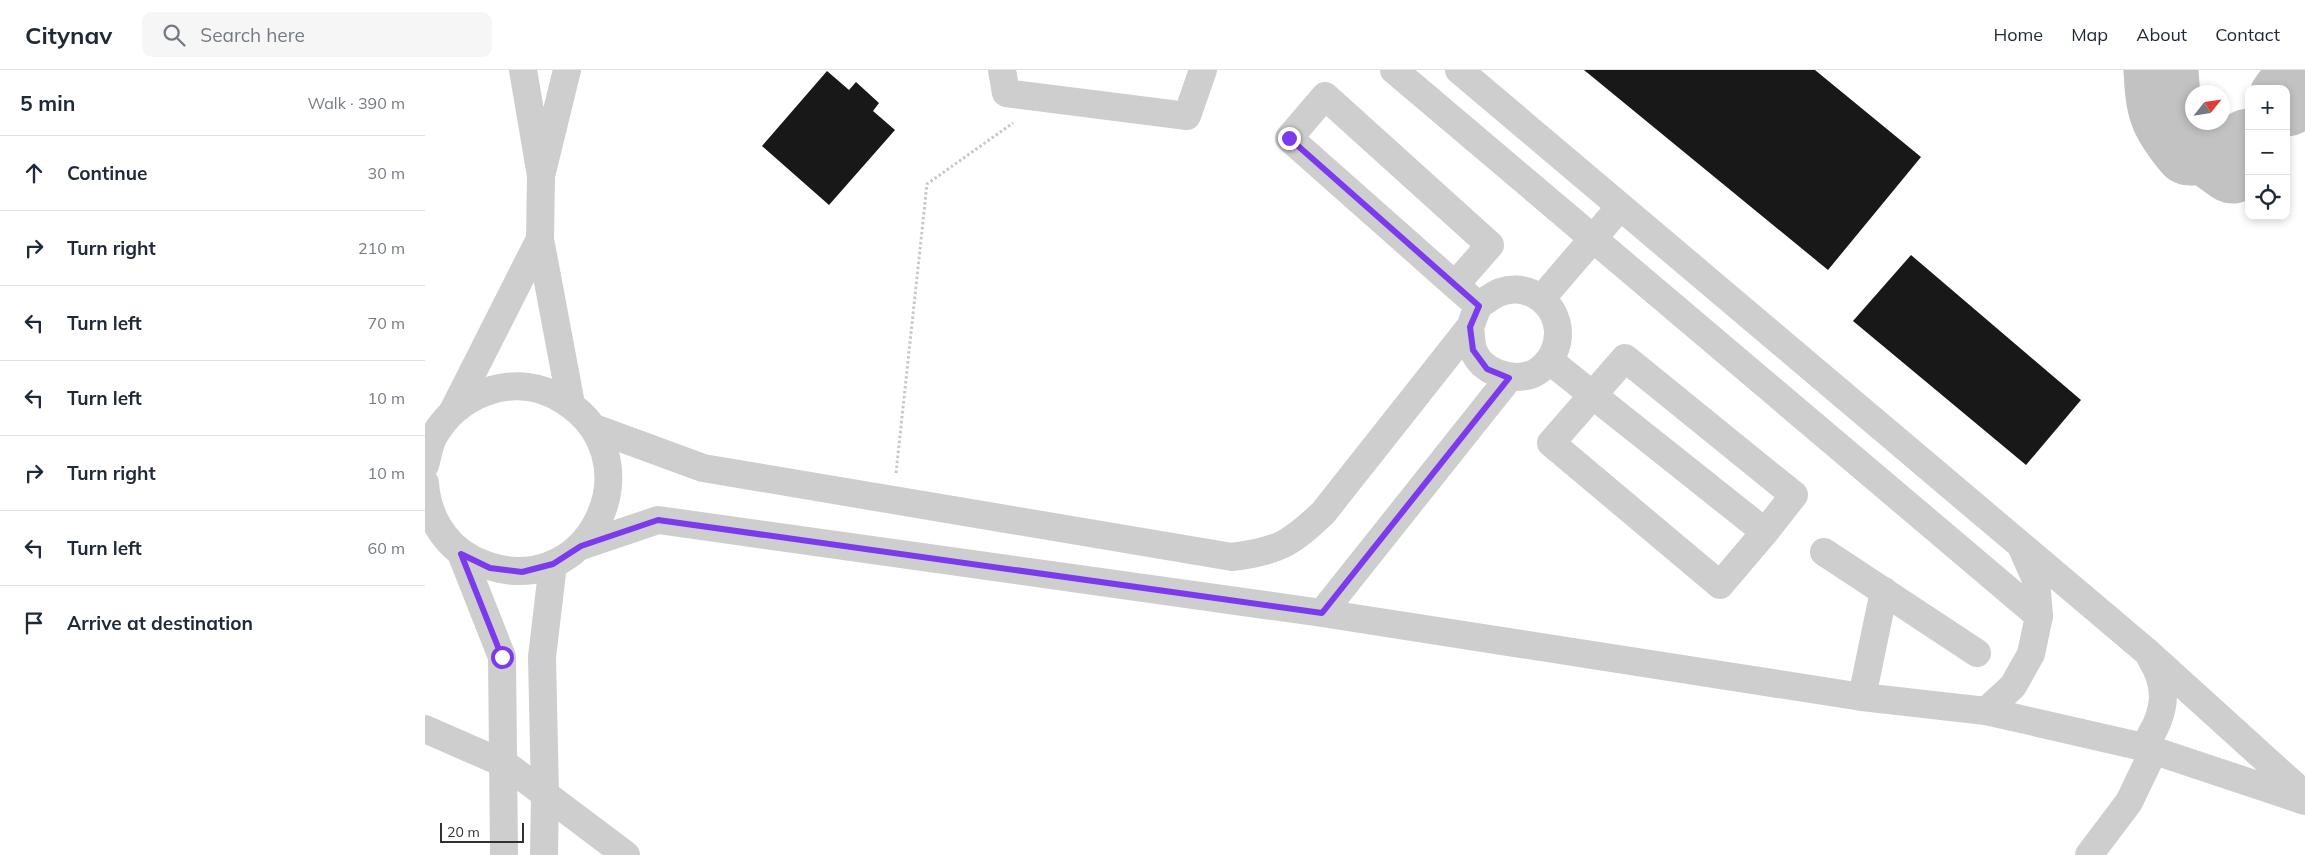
<!DOCTYPE html>
<meta charset="utf-8">
<style>
body{margin:0;font-family:Mulish,sans-serif;background:#f6f6f7;color:#1f2937}
.controls{position:absolute;right:15px;top:15px;display:grid;overflow:hidden;border-radius:10px;box-shadow:0 2px 8px #0003}
.controls button{width:45px;height:45px;display:grid;place-items:center;padding:0;border:0;border-bottom:1px solid #e0e1e3;background:#fff;color:#1f2937;font:25px sans-serif}
.compass{position:absolute;left:1760px;top:15px;width:45px;height:45px;border-radius:50%;background:#fff;box-shadow:0 2px 8px #0003;rotate:60deg}
.scale{position:absolute;left:15px;bottom:12px;width:84px;box-sizing:border-box;padding-left:5px;border:2px solid #313131;border-top:0;font-size:14px;line-height:18px;white-space:nowrap;color:#313131;-webkit-text-stroke:4px #fff;paint-order:stroke}
.stop{position:absolute;width:15px;height:15px;margin:-11px;border:4px solid #7c3aed;border-radius:50%;background:#fff}
.stop.end{background:#7c3aed;border-color:#fff;box-shadow:0 1px 5px #0008}
.list{margin:0;padding:0;list-style:none}
h2{display:flex;justify-content:space-between;align-items:center;height:65px;margin:0;padding:0 20px;font-size:21px}
h2 small{font-size:16px;font-weight:400;color:#747a83}
.list li{display:grid;grid-template-columns:32px 1fr auto;gap:15px;align-items:center;box-sizing:border-box;height:75px;padding:0 20px;border-top:1px solid #e0e1e3}
.list b{display:block;font-size:19px;white-space:nowrap}
.list em{font-size:16px;font-style:normal;color:#747a83}
.icon{flex:none;width:28px;height:28px;fill:none;stroke:currentColor;stroke-width:2;stroke-linecap:round;stroke-linejoin:round}
.map{position:relative;flex:none;width:1880px;height:785px;overflow:hidden}
header{display:flex;align-items:center;gap:30px;box-sizing:border-box;height:70px;padding:0 25px;background:#fff;border-bottom:1px solid #e0e1e3}
header strong{font-size:24px}
nav{display:flex;gap:28px;margin-inline-start:auto;font-size:18px}
.search{width:350px;height:45px;background:#f6f6f7;display:flex;align-items:center;gap:12px;box-sizing:border-box;padding:0 18px;border-radius:10px;color:#747a83;font-size:19px}
main{display:flex}
aside{flex:1;background:#fff}
.map>svg:first-child{display:block}
</style>
<header>
<strong>Citynav</strong>
<div class="search"><svg class="icon" aria-label="search" viewBox="0 0 24 24"><circle cx="10" cy="10" r="6"/><path d="M15 15l6 6"/></svg>Search here</div>
<nav><a>Home</a><a>Map</a><a>About</a><a>Contact</a></nav>
</header>
<main>
<aside>
<h2>5 min<small>Walk · 390 m</small></h2>
<ul class="list">
<li><svg class="icon" aria-label="ahead" viewBox="0 0 24 24"><path d="M12 20V5M6 11l6-6 6 6"/></svg><div><b>Continue</b></div><em>30 m</em></li>
<li><svg class="icon" aria-label="right" viewBox="0 0 24 24"><path d="M7 20v-9h11M14 6l5 5-5 5"/></svg><div><b>Turn right</b></div><em>210 m</em></li>
<li><svg class="icon" aria-label="left" viewBox="0 0 24 24"><path d="M17 20v-9H6M10 6l-5 5 5 5"/></svg><div><b>Turn left</b></div><em>70 m</em></li>
<li><svg class="icon" aria-label="left" viewBox="0 0 24 24"><path d="M17 20v-9H6M10 6l-5 5 5 5"/></svg><div><b>Turn left</b></div><em>10 m</em></li>
<li><svg class="icon" aria-label="right" viewBox="0 0 24 24"><path d="M7 20v-9h11M14 6l5 5-5 5"/></svg><div><b>Turn right</b></div><em>10 m</em></li>
<li><svg class="icon" aria-label="left" viewBox="0 0 24 24"><path d="M17 20v-9H6M10 6l-5 5 5 5"/></svg><div><b>Turn left</b></div><em>60 m</em></li>
<li><svg class="icon" aria-label="arrive" viewBox="0 0 24 24"><path d="M6 21V4h12l-3 4 3 4H6"/></svg><div><b>Arrive at destination</b></div></li>
</ul>
</aside>
<div class="map">
<svg width="1880" height="785" viewBox="0 0 1880 785">
<rect width="100%" height="100%" fill="#fff"/>
<g fill="none" stroke-linecap="round" stroke-linejoin="round">
<!-- taxiway -->
<g stroke="#c2c2c2" stroke-width="75">
<path d="M1736,0C1738,38 1740,48 1765,78H1783L1808,96L1824,76"/>
<polyline points="1861,29 1880,5"/>
</g>
</g>
<!-- building -->
<g fill="#181818">
<polygon points="1159,0 1390,0 1496,87 1403,200"/>
<polygon points="402,1 424,20 431,12 454,33 448,41 470,60 404,135 337,76"/>
<polygon points="1486,185 1656,330 1601,395 1428,251"/>
</g>
<g fill="none" stroke-linecap="round" stroke-linejoin="round">
<!-- path -->
<polyline stroke="#c8c8c8" stroke-width="3" stroke-dasharray="2.5 2.5" stroke-linecap="butt" points="471,403 502,114 588,53"/>
<!-- minor -->
<g stroke="#cecece" stroke-width="28">
<polyline points="98,0 116,106 142,0"/>
<polyline points="577,0 581,23 762,46 778,0"/>
<polyline points="969,0 1614,546"/>
<polyline points="1034,0 1721,581 1880,725"/>
<polyline points="115,169 116,106"/>
<polyline points="1030,215 1065,175 900,26 864,68 1030,215 1054,236"/>
<polyline points="1117,228 1195,137"/>
<polyline points="1125,291 1340,462 1369,425 1200,288 1126,373 1295,515 1340,462"/>
<polyline points="28,341 115,169 146,334"/>
<path d="M169,358L278,398L807,487C853,481 864,475 898,443L1045,257C1048,251 1050,241 1054,236C1056,233 1060,231 1063,229C1100,201 1147,240 1129,282C1125,291 1115,302 1105,305C1084,311 1057,302 1048,280C1046,273 1046,264 1045,257"/>
<path d="M0,395C3,386 4,374 9,366C32,325 85,303 129,325C242,383 161,546 47,489C18,474 2,444 0,413"/>
<polyline points="156,476 233,450 897,543 1437,627 1561,641 1718,677 1880,731"/>
<polyline points="1399,482 1552,583"/>
<polyline points="36,483 77,587 79,785"/>
<polyline points="897,543 1084,308"/>
<polyline points="1437,627 1459,521"/>
<polyline points="1561,641 1588,616 1606,584 1614,546 1611,510 1597,478"/>
<polyline points="0,659 80,694 201,785"/>
<path d="M1718,677C1739,648 1746,620 1726,589"/>
<polyline points="119,785 120,724 117,587 128,494"/>
<polyline points="1664,785 1704,732 1729,680"/>
</g>
</g>
<g fill="none" stroke-linecap="round" stroke-linejoin="round">
<!-- route -->
<polyline stroke="#7c3aed" stroke-width="6" points="77,587 36,484 65,498 97,502 128,494 156,476 233,450 897,543 1084,308 1062,299 1048,280 1045,257 1054,236 864,68"/>
</g>
</svg>
<div class="controls">
<button>+</button>
<button>−</button>
<button><svg class="icon" aria-label="locate" viewBox="0 0 24 24"><circle cx="12" cy="12" r="6"/><path d="M12 2v4M12 18v4M2 12h4M18 12h4"/></svg></button>
</div>
<svg class="compass" viewBox="-18 -18 36 36"><path d="M0-13l5 13h-10z" fill="#e53935"/><path d="M0 13l5-13h-10z" fill="#747a83"/></svg>
<div class="scale">20 m</div>
<div class="stop" style="left:77px;top:587px"></div>
<div class="stop end" style="left:864px;top:68px"></div>
</div>
</main>
